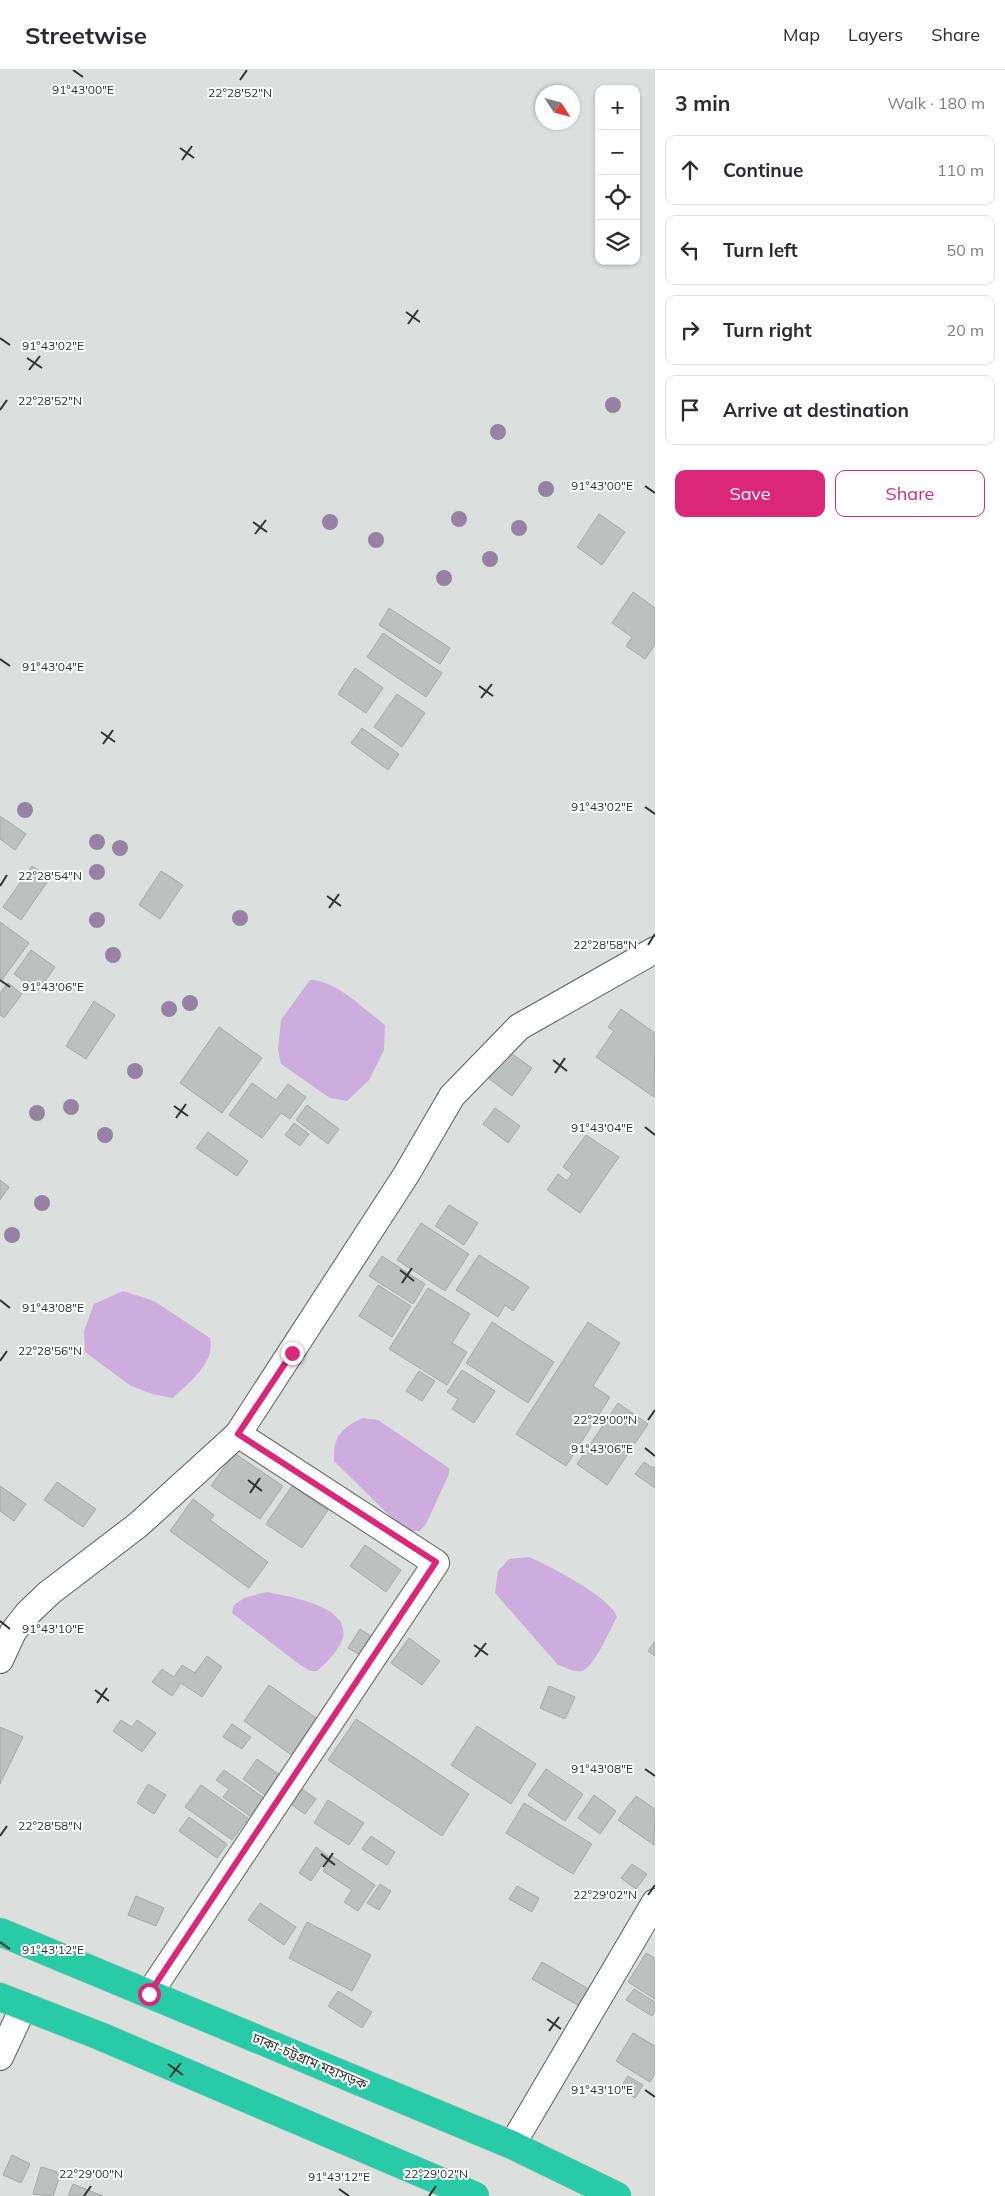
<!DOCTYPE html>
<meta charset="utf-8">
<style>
body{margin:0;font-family:Mulish,"Noto Sans Bengali",sans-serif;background:#f2f2f3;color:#2b2b33}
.controls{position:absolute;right:15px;top:15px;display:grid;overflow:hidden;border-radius:10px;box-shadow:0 1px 4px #0004}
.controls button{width:45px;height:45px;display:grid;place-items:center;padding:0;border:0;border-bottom:1px solid #e1e1e2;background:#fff;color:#2b2b33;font:25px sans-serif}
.compass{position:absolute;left:535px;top:15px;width:45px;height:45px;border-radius:50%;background:#fff;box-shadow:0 1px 4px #0004;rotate:126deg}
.stop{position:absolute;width:15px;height:15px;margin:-11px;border:4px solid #db2777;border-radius:50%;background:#fff}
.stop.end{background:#db2777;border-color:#fff;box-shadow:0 1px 5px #0008}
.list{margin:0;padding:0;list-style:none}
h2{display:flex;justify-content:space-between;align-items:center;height:65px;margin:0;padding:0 20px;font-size:21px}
h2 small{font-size:16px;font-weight:400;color:#7c7c81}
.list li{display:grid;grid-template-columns:32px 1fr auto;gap:15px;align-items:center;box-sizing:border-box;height:70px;margin:0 10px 10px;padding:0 10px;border:1px solid #e1e1e2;border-radius:10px}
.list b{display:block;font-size:19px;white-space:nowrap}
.list em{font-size:16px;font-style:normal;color:#7c7c81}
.actions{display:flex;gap:10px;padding:15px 20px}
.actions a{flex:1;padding:11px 0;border:1px solid #db2777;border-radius:10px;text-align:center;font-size:18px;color:#db2777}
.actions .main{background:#db2777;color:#fff}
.icon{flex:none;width:28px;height:28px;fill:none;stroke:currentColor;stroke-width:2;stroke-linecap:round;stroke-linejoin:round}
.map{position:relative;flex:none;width:655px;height:2126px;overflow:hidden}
header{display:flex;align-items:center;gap:30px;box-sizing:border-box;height:70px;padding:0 25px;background:#fff;border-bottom:1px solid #e1e1e2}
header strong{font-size:24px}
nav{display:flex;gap:28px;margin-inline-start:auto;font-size:18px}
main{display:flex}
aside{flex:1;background:#fff}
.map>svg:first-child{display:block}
</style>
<header>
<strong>Streetwise</strong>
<nav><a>Map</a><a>Layers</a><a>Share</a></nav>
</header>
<main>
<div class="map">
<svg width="655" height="2126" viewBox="0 0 655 2126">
<rect width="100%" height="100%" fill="#dbe0de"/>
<!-- water -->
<g fill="#cdacde">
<path d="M310,910C336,910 365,940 385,955L384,980L369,1010L347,1031L330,1028L281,994L278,979L281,950Z"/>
<path d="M123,1221L154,1231L210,1268C216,1293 189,1312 173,1328L152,1324L131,1316L85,1282L84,1261L94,1234Z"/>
<path d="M362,1348L378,1350L449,1398V1404L426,1454L420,1461H412L399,1455L334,1391C333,1366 341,1359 362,1348Z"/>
<path d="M529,1487C548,1495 612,1528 617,1547C610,1559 594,1599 581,1601C573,1602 565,1597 558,1595L495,1523L498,1501L509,1489Z"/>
<path d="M266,1522C286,1526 350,1535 343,1567C340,1580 327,1592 317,1601H310L299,1594L232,1543L234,1535L244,1528Z"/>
</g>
<!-- building -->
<g fill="#bcc0be" stroke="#a5a9a8">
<polygon points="599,444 625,462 602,495 577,477"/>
<polygon points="633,522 655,538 655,575 645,589 626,576 632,567 612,553"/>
<polygon points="389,538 450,578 440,594 379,555"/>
<polygon points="383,563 442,603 426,627 367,587"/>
<polygon points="355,598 383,618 366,643 338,624"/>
<polygon points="397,624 425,643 402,677 374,657"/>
<polygon points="362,658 399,684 388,700 351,673"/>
<polygon points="0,746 26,764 15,780 0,769"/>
<polygon points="32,796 50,808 21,850 3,837"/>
<polygon points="161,801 183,815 160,849 139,835"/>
<polygon points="0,852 29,873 1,911 0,910"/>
<polygon points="31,880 55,897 38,921 14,904"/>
<polygon points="8,913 22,924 4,948 0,945 0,923"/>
<polygon points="94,931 115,945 86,989 66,976"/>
<polygon points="621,939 655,963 654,1027 596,987 614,961 608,957"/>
<polygon points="219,957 262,988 222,1043 180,1013"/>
<polygon points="508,981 532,998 512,1026 488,1008"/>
<polygon points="252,1013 276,1030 288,1014 306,1027 290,1049 281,1043 262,1068 229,1045"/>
<polygon points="307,1035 339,1059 328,1074 296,1050"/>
<polygon points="495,1038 520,1056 508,1073 483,1054"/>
<polygon points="294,1053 309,1064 300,1076 285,1065"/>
<polygon points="208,1062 248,1091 237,1106 196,1078"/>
<polygon points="586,1065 619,1087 580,1143 547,1120 558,1104 567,1111 572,1104 563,1097"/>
<polygon points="0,1110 9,1117 0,1130"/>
<polygon points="449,1135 478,1153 464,1175 435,1156"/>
<polygon points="421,1153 469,1184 445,1221 397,1190"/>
<polygon points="479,1185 529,1217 513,1241 505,1235 498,1247 456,1220"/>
<polygon points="382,1186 425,1214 413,1234 369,1206"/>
<polygon points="378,1215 411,1236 392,1267 359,1246"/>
<polygon points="428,1218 470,1244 452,1273 467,1282 447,1315 389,1279"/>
<polygon points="492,1252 554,1292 528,1333 466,1293"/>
<polygon points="588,1252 620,1273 593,1316 610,1327 566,1396 516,1364"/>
<polygon points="462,1300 495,1321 474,1353 452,1339 458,1329 447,1322"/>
<polygon points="419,1301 435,1311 422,1331 406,1321"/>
<polygon points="618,1333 648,1354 607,1415 577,1394"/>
<polygon points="234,1383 283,1416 260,1449 211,1416"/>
<polygon points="644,1392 653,1398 655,1396 655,1418 635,1404"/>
<polygon points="57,1412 96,1439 83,1457 44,1430"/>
<polygon points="0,1416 26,1434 14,1451 0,1441"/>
<polygon points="292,1416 328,1440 302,1478 266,1454"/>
<polygon points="193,1429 214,1445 210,1450 268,1492 249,1518 170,1461"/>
<polygon points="365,1475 401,1500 386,1522 350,1496"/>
<polygon points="360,1559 376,1569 365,1588 348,1578"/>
<polygon points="409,1568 440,1591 422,1615 391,1593"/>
<polygon points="655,1571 655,1586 648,1581"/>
<polygon points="207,1586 222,1597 202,1627 181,1613 172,1626 152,1612 162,1599 174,1607 182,1595 195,1603"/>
<polygon points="269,1615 319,1650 293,1686 244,1651"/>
<polygon points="549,1616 575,1627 565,1649 540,1638"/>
<polygon points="356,1649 469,1724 442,1766 328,1690"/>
<polygon points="121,1650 132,1657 137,1650 156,1663 142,1682 113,1661"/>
<polygon points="232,1654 251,1667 242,1679 223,1667"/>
<polygon points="477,1656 536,1694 511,1734 451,1695"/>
<polygon points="0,1657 23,1667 0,1714"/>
<polygon points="257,1689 280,1705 265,1725 243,1709"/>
<polygon points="546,1699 583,1724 565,1751 528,1725"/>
<polygon points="224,1700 270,1732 257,1751 223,1727 229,1719 216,1710"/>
<polygon points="148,1714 166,1725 154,1744 137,1733"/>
<polygon points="201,1715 248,1748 232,1770 185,1737"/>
<polygon points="301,1718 316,1729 305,1744 289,1733"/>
<polygon points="594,1725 616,1741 600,1764 578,1748"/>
<polygon points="636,1726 655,1739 654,1775 618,1750"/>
<polygon points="328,1730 364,1753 349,1775 314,1753"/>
<polygon points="524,1733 592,1774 573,1804 506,1763"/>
<polygon points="189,1747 227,1774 217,1788 179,1761"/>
<polygon points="371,1766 395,1782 387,1795 362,1779"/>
<polygon points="316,1777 328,1786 311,1811 299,1803"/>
<polygon points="332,1786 375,1815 358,1841 344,1832 352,1820 323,1801"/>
<polygon points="632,1794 647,1804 636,1819 621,1808"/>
<polygon points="380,1814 391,1821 379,1840 367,1833"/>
<polygon points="517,1816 539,1828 532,1842 509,1829"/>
<polygon points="136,1826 164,1838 156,1856 128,1845"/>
<polygon points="260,1833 296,1857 284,1875 248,1850"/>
<polygon points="307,1852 371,1885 352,1921 289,1888"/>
<polygon points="646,1883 655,1888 655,1929 628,1912"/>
<polygon points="542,1892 592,1921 583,1938 532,1909"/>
<polygon points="634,1919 655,1932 655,1941 652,1946 626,1930"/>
<polygon points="338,1921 372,1942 362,1958 328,1936"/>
<polygon points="633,1963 655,1976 655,2004 650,2012 616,1991"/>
<polygon points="628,2006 643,2015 635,2028 620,2018"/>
<polygon points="12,2085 30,2094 21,2113 3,2105"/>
<polygon points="41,2097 61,2103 53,2126 33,2124"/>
<polygon points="73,2114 103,2126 68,2126"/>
</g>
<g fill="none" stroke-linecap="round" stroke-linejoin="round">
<defs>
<g id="street">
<polyline points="0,1590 13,1562 27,1544 49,1523 138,1455 238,1364 406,1105 452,1026 519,957 655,880"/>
<polyline points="149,1924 436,1493 238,1364"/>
<polyline points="0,1987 24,1936"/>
<polyline points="512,2075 655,1832"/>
</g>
<g id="highway">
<polyline points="0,1862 512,2075 617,2126"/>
<polyline points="0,1927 100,1966 475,2126"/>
</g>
</defs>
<!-- street casing -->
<use href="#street" stroke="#5a5e5c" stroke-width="28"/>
<!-- highway casing -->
<use href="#highway" stroke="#bcbdbd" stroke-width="29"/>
<!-- street -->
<use href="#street" stroke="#fff" stroke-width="26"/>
<!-- highway -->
<use href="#highway" stroke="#29cba7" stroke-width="28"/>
</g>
<!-- trees -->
<g fill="#9682a2">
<circle cx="613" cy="335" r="8"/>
<circle cx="498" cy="362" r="8"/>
<circle cx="546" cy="419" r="8"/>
<circle cx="459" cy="449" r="8"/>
<circle cx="330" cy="452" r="8"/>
<circle cx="519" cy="458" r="8"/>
<circle cx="376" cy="470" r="8"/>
<circle cx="490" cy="489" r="8"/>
<circle cx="444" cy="508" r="8"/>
<circle cx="25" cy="740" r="8"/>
<circle cx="97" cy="772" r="8"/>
<circle cx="120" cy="778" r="8"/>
<circle cx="97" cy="802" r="8"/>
<circle cx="240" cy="848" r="8"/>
<circle cx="97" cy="850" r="8"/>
<circle cx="113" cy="885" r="8"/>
<circle cx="190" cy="933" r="8"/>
<circle cx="169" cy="939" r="8"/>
<circle cx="135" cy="1001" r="8"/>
<circle cx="71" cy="1037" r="8"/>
<circle cx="37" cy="1043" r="8"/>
<circle cx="105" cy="1065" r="8"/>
<circle cx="42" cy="1133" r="8"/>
<circle cx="12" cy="1165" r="8"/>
</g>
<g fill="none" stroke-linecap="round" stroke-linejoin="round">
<!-- route -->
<polyline stroke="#db2777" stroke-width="6" points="149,1924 436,1492 238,1364 292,1283"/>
</g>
<!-- ticks -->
<path fill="none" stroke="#2f3131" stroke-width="2" d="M73,0L83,7M240,10L247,0M180,78L194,88M182,90L192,76M406,242L420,252M408,254L418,240M0,268L10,275M27,288L42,298M29,300L40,286M0,340L7,330M645,416L655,423M253,452L267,462M255,464L266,450M0,589L10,596M479,616L493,626M481,628L492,614M101,662L115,672M103,674L113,660M645,737L655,744M0,816L7,805M327,826L341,836M329,838L339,824M648,875L655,864M0,910L10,917M553,990L567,1001M555,1003L565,988M174,1036L188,1046M176,1048L186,1034M645,1057L655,1065M400,1200L414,1211M402,1213L412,1198M0,1230L10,1238M0,1291L7,1281M648,1350L655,1340M645,1378L655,1386M248,1410L262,1421M250,1423L260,1408M0,1551L10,1559M474,1575L488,1585M475,1587L486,1573M95,1620L109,1631M97,1633L107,1618M645,1699L655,1706M0,1766L7,1756M321,1784L335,1795M323,1797L333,1783M648,1825L655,1815M0,1872L10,1879M547,1949L561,1959M549,1961L559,1947M168,1994L183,2005M170,2007L181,1993M645,2020L655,2027M339,2119L349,2126M84,2126L91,2116M429,2126L436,2116"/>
<g text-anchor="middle" stroke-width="4" stroke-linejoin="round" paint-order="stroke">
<!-- street labels -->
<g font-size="14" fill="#2f3131" stroke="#fff">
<text transform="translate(310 1991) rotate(23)" y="5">ঢাকা-চট্টগ্রাম মহাসড়ক</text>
</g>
</g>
<g font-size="12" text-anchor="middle" fill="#2f3131" stroke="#fff" stroke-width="4" stroke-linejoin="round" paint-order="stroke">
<text x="83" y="24">91°43'00"E</text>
<text x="240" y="27">22°28'52"N</text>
<text x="53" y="280">91°43'02"E</text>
<text x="50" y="335">22°28'52"N</text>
<text x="602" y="420">91°43'00"E</text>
<text x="53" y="601">91°43'04"E</text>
<text x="602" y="741">91°43'02"E</text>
<text x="50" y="810">22°28'54"N</text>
<text x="605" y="879">22°28'58"N</text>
<text x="53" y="921">91°43'06"E</text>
<text x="602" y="1062">91°43'04"E</text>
<text x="53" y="1242">91°43'08"E</text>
<text x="50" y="1285">22°28'56"N</text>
<text x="605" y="1354">22°29'00"N</text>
<text x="602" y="1383">91°43'06"E</text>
<text x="53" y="1563">91°43'10"E</text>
<text x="602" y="1703">91°43'08"E</text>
<text x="50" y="1760">22°28'58"N</text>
<text x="605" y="1829">22°29'02"N</text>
<text x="53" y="1884">91°43'12"E</text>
<text x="602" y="2024">91°43'10"E</text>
<text x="91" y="2108">22°29'00"N</text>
<text x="436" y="2108">22°29'02"N</text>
<text x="339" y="2111">91°43'12"E</text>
</g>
</svg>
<div class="controls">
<button>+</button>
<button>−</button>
<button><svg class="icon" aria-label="locate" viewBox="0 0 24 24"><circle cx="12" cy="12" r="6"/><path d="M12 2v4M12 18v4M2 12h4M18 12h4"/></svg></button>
<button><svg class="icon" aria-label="layers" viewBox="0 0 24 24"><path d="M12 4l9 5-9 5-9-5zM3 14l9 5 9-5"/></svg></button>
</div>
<svg class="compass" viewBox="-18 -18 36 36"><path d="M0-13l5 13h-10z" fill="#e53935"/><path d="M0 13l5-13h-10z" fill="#7c7c81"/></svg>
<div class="stop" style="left:149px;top:1924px"></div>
<div class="stop end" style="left:292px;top:1283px"></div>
</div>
<aside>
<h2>3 min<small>Walk · 180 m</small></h2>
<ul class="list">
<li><svg class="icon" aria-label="ahead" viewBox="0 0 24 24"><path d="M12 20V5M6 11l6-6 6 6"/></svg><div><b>Continue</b></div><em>110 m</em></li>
<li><svg class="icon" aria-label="left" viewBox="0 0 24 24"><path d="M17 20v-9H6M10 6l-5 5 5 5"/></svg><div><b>Turn left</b></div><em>50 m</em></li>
<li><svg class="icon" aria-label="right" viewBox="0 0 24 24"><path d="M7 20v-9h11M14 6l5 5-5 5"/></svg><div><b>Turn right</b></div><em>20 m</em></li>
<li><svg class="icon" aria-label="arrive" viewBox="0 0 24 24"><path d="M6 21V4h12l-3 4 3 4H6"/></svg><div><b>Arrive at destination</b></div></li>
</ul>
<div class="actions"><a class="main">Save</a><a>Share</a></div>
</aside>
</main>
